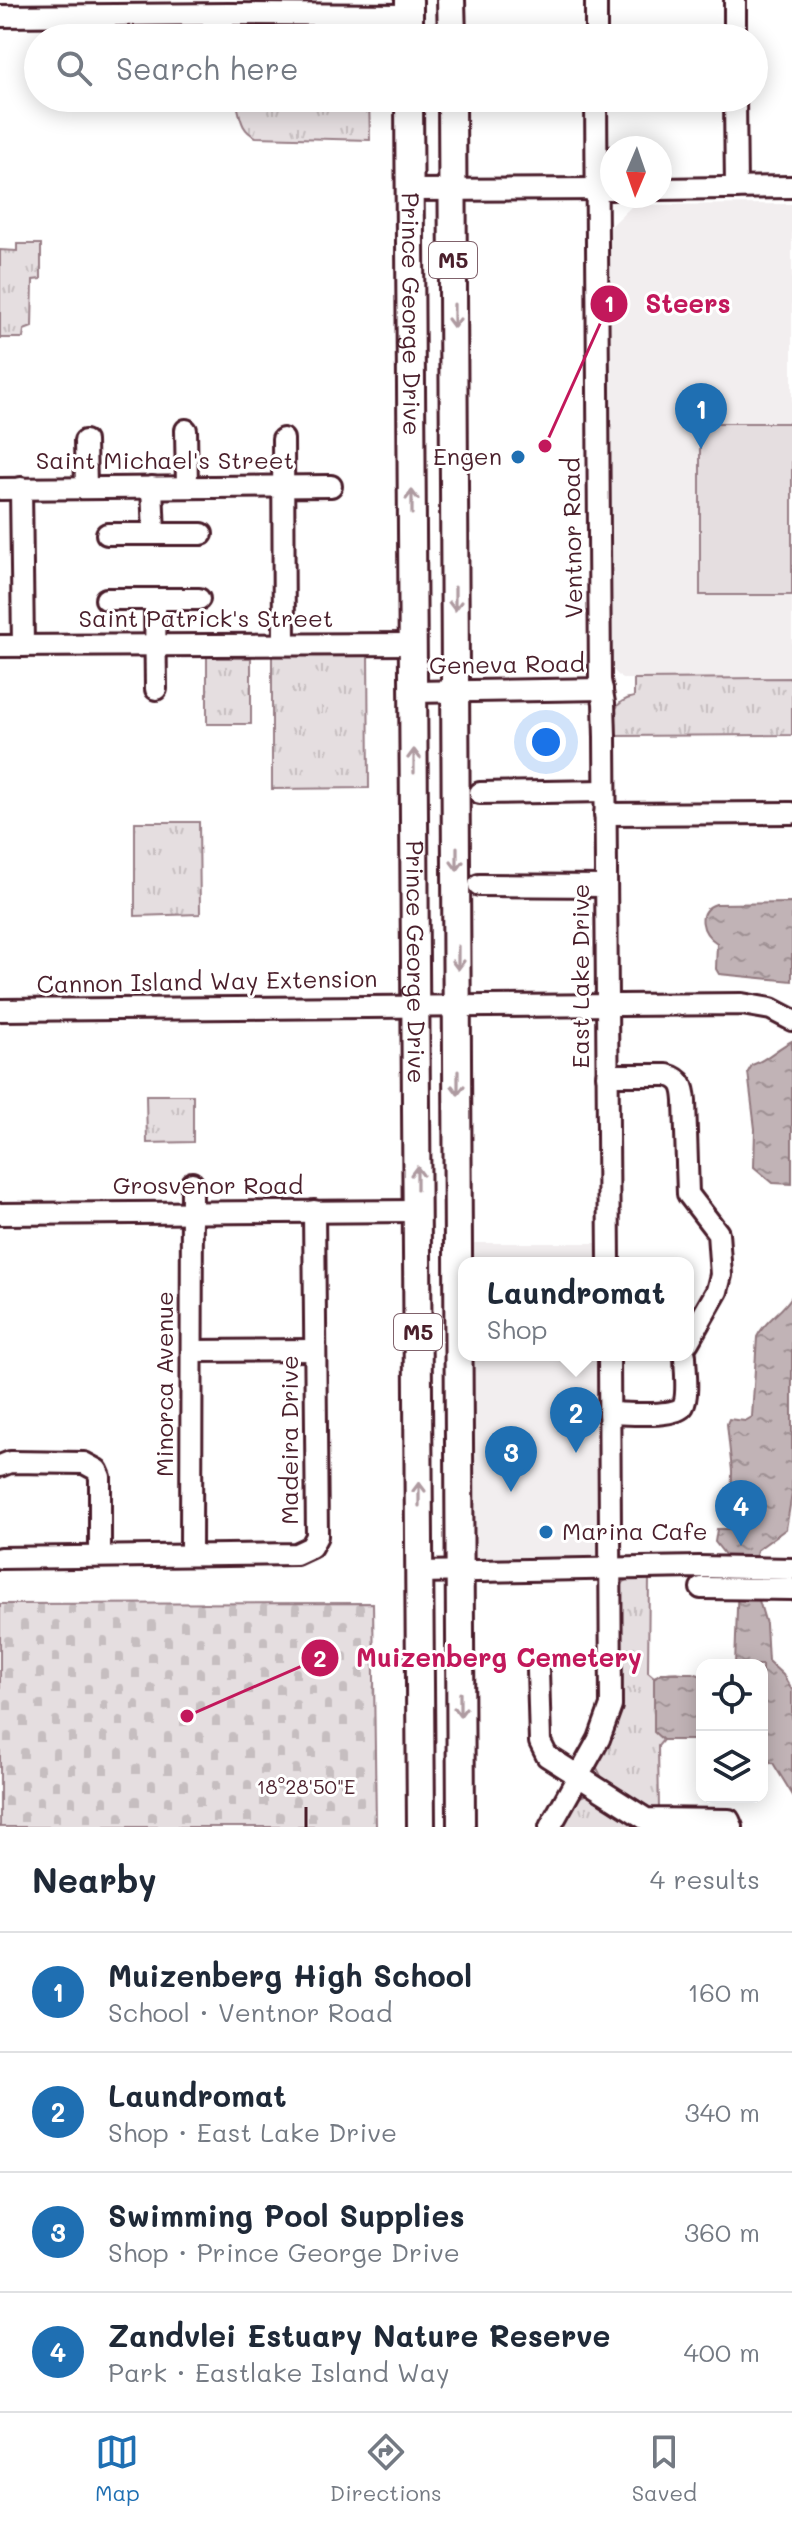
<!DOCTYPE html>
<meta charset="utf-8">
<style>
body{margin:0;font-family:Mali,sans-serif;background:#f2f2f3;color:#1f2937}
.controls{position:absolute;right:24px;bottom:24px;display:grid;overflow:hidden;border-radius:16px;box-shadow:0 4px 20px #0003}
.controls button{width:72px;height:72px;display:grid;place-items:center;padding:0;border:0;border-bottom:2px solid #e0e1e3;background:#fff;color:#1f2937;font:40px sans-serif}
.compass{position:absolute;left:600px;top:136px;width:72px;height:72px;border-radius:50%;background:#fff;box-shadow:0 4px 20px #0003;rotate:182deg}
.you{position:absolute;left:546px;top:742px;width:28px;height:28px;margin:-20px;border:6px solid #fff;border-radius:50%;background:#1a73e8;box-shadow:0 0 0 12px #1a73e833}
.badge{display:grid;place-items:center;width:52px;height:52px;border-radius:50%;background:#1f6fb2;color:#fff;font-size:26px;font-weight:700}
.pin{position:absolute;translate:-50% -66px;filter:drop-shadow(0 2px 4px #0008)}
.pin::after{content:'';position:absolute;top:42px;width:28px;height:24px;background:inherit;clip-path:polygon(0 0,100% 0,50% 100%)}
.popup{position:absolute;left:458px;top:1257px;width:236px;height:104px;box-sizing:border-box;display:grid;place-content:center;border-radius:16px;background:#fff;filter:drop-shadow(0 2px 6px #0005);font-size:26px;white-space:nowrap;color:#747a83}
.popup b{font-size:30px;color:#1f2937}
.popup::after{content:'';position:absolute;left:50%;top:100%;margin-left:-16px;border:16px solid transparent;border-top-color:#fff}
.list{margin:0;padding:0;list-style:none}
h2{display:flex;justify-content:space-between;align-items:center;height:104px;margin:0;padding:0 32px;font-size:34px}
h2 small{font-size:26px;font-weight:400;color:#747a83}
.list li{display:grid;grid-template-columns:52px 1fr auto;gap:24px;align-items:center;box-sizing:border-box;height:120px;padding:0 32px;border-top:2px solid #e0e1e3}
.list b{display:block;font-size:30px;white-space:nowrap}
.list p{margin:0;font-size:26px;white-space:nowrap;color:#747a83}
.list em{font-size:26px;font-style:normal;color:#747a83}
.icon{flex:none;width:44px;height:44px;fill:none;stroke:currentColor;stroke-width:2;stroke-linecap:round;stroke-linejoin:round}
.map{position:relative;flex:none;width:792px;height:1827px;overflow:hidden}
.search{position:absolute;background:#fff;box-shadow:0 4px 20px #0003;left:24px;right:24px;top:24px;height:88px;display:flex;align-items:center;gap:20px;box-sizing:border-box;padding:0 28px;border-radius:44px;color:#747a83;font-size:30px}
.sheet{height:584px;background:#fff}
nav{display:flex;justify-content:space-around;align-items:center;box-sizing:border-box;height:112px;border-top:2px solid #e0e1e3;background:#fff;font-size:22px;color:#747a83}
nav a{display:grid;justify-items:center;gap:4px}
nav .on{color:#1f6fb2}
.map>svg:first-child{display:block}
</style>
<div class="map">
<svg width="792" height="1827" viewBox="0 0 792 1827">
<defs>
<pattern id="grass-tufts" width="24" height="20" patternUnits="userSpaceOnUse" patternTransform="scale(2)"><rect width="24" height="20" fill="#e5dee0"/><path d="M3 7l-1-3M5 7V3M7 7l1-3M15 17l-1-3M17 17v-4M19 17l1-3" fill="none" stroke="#c6bec0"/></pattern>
<pattern id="cemetery-stones" width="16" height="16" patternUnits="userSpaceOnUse" patternTransform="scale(2)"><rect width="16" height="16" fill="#e5dee0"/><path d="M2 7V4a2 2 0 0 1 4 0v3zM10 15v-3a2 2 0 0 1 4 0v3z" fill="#c6bec0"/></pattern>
<pattern id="water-ripples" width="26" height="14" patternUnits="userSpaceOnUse" patternTransform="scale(2)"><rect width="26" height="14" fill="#c1b3b6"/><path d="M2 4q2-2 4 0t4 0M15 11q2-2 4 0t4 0" fill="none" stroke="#9f9194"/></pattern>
</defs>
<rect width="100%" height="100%" fill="#fff"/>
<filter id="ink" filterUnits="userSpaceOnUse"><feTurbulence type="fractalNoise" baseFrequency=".0125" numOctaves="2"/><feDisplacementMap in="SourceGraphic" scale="16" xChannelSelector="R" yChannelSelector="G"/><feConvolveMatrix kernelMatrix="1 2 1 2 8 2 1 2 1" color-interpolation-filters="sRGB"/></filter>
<g filter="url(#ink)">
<!-- built -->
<g fill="#f2eeef">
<polygon points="792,204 792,678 622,679 611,668 608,229 633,205"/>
<polygon points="459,1243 608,1243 609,1263 464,1263 464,1355 609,1355 611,1569 460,1571"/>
</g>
<!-- grass -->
<g fill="url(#grass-tufts)" stroke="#987e86" stroke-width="2">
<polygon points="368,30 368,38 194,38 194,35"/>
<path d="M235,98H369L370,140L256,137C239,130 241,114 235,98Z"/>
<polygon points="17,244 41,244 41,279 33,280 32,327 24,330 23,338 0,338 0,250 17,251"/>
<polygon points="368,650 369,788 272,789 272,651"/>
<polygon points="207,652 217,652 218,658 251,658 251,724 207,724"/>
<path d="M792,678V735L613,736C613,718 611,701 634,697V679Z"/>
<polygon points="135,822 199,822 200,914 135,916"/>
<polygon points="146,1095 193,1095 193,1142 147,1143"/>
<path d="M633,1577H649L648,1672L654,1677C667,1670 688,1672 702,1676V1740H663L658,1746L659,1810L651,1808L602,1778L597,1768L620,1588L624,1582Z"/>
<polygon points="587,1794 594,1795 634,1821 636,1827 558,1827 573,1800"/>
</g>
<!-- cemetery -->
<polygon fill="url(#cemetery-stones)" stroke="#987e86" stroke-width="2" points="373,1603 376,1827 0,1827 0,1604"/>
<!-- garden -->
<rect fill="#e5dee0" stroke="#987e86" stroke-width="2" x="700" y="423" width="92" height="172"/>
<!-- water -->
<g fill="url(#water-ripples)" stroke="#91787e" stroke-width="2">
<path d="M792,903V981L719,974L716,969L717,943C701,933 695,911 716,904Z"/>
<path d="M792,1041V1184L773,1183L754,1167L755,1129L748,1072L752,1065C767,1060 777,1048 792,1041Z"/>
<path d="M792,1296V1494L786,1529L757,1550L752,1577L766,1624L768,1661L783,1675L792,1690V1794L773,1763L762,1759V1665H735L738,1580L733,1575L730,1561L715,1542L717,1529H731L732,1471L727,1424L729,1419L745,1421L752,1417L757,1337C765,1320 783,1312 792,1296Z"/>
<polygon points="661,1673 693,1673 702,1676 702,1740 663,1740 654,1732 654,1678"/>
</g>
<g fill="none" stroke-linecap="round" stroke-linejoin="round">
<defs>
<g id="minor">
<polyline points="596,0 596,38"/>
<polyline points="735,0 735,38"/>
<polyline points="0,16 229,14 409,15"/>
<polyline points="596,98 600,680 604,703 605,737 609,1263"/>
<polyline points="735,98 736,188"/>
<polyline points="660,189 792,187"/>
<polyline points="410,190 612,189"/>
<polyline points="186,430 187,487"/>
<polyline points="283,439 284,644"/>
<polyline points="85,441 86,488"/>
<polyline points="152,487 154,534"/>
<polyline points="21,488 23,646"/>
<polyline points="0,489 331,486"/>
<polyline points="107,534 202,534"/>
<polyline points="106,599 199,599"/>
<polyline points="155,599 156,689"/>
<polyline points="0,646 413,644"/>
<polyline points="413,692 602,689"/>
<polyline points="480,793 605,791"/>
<polyline points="605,814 792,813"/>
<polyline points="479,885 606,886"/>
<polyline points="0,1010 742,1004 771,1009 792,1020"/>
<path d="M607,1075H667C682,1079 684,1087 685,1101L688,1194L718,1233L721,1275L717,1291L688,1342"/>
<polyline points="0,1214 417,1211"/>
<polyline points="192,1351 315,1350"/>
<path d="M609,1413C625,1413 676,1418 683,1406C689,1396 685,1367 685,1355"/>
<polyline points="0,1466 10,1462 84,1463 97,1470 100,1477 100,1556"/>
<polyline points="191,1555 192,1183"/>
<polyline points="0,1558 296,1554 311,1547 317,1536 314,1211"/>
<polyline points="419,1572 699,1567 792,1569"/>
<polyline points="701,1588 792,1589"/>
<polyline points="538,1670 540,1742 547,1756 646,1819 729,1820 732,1827"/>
<polyline points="550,1827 599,1739 611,1706 609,1355"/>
</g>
<g id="major">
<polyline points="409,0 409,38"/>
<polyline points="451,0 452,38"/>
<path id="s1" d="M409,98L421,1827"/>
<polyline points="452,98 461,1827"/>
</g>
</defs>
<!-- minor casing -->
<use href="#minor" stroke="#4a1f2b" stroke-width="26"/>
<!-- major casing -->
<use href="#major" stroke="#4a1f2b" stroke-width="32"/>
<!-- minor -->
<use href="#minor" stroke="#fff" stroke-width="20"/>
<!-- major -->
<use href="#major" stroke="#fff" stroke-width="26"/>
</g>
<!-- one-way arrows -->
<defs><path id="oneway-shaft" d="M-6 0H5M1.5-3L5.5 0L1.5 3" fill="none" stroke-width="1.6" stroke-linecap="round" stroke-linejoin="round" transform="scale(2)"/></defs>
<g stroke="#ae9aa0">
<use href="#oneway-shaft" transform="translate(454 316) rotate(90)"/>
<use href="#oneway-shaft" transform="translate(412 502) rotate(-90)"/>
<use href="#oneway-shaft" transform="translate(455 599) rotate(90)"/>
<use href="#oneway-shaft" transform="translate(414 761) rotate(-90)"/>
<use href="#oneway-shaft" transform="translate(457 859) rotate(90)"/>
<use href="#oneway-shaft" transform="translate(458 958) rotate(90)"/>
<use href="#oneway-shaft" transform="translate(458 1083) rotate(90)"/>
<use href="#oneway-shaft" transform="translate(417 1178) rotate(-90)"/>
<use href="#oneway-shaft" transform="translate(419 1494) rotate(-90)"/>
<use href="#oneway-shaft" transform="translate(460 1705) rotate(90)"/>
</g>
</g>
<!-- ticks -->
<path fill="none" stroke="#4a1f2b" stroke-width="3" d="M306,1827V1807"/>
<!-- markers -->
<g fill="#1f6fb2" stroke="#fff" stroke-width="3">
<circle cx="518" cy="457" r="8"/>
<circle cx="546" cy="1532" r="8"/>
</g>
<g text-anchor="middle" stroke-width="6" stroke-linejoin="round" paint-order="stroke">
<!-- shield labels -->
<g fill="#fff" stroke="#80626b" stroke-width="2">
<rect x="429" y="242" width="48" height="36" rx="6"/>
<rect x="394" y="1314" width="48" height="36" rx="6"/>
</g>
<g font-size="22" font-weight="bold" fill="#4a1f2b">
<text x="453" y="268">M5</text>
<text x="418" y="1340">M5</text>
</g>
<!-- street labels -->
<g font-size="24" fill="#4a1f2b" stroke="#fff">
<text dy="8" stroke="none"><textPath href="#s1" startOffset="216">Prince George Drive</textPath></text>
<text x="165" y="469">Saint Michael's Street</text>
<text transform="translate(573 538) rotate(-91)" y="8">Ventnor Road</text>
<text x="206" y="627">Saint Patrick's Street</text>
<text transform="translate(507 665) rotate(-1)" y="8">Geneva Road</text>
<text dy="8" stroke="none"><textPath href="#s1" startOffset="864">Prince George Drive</textPath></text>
<text transform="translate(581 976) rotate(-90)" y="8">East Lake Drive</text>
<text transform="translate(207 982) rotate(-1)" y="8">Cannon Island Way Extension</text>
<text x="208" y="1194">Grosvenor Road</text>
<text transform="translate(165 1384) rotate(-90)" y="8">Minorca Avenue</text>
<text transform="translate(290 1440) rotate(-90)" y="8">Madeira Drive</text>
</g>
<!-- poi labels -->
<g font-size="24" fill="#4a1f2b" stroke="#fff" text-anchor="end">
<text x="502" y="465">Engen</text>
<text x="562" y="1540" text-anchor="start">Marina Cafe</text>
</g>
</g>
<g font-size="20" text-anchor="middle" fill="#4a1f2b" stroke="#fff" stroke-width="6" stroke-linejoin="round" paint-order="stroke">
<text x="306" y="1794">18°28'50"E</text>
</g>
<!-- callouts -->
<path fill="none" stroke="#c2185b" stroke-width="3" d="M545 446L609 304M187 1716L320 1658"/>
<g fill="#c2185b" stroke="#fff" stroke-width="3">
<circle cx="545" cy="446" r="8"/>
<circle cx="187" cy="1716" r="8"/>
<circle cx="609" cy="304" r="20"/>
<circle cx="320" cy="1658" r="20"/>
</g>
<g font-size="24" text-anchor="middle" font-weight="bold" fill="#fff">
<text x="609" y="312">1</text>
<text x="320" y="1667">2</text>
</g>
<g font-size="26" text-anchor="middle" font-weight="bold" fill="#c2185b" stroke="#fff" stroke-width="6" stroke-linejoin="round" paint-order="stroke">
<text x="688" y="313">Steers</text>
<text x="499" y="1667">Muizenberg Cemetery</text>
</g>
</svg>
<div class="controls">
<button><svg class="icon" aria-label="locate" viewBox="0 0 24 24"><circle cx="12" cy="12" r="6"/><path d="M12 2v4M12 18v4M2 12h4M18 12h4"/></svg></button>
<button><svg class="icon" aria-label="layers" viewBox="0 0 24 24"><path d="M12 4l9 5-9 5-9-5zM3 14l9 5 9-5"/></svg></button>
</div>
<svg class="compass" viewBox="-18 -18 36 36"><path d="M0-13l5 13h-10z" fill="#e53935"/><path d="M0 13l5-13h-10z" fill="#747a83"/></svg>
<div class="you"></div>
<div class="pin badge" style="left:701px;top:449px">1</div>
<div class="pin badge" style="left:576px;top:1453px">2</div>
<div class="popup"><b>Laundromat</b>Shop</div>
<div class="pin badge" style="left:511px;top:1492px">3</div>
<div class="pin badge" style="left:741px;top:1546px">4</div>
<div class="search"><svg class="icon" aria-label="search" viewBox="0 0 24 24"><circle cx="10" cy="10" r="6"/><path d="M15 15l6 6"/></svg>Search here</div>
</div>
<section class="sheet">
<h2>Nearby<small>4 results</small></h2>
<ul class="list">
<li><span class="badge">1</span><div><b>Muizenberg High School</b><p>School · Ventnor Road</p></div><em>160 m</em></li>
<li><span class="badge">2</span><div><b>Laundromat</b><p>Shop · East Lake Drive</p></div><em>340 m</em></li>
<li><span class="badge">3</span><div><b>Swimming Pool Supplies</b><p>Shop · Prince George Drive</p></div><em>360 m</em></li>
<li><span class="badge">4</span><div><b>Zandvlei Estuary Nature Reserve</b><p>Park · Eastlake Island Way</p></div><em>400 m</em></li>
</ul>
</section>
<nav>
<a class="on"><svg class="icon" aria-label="map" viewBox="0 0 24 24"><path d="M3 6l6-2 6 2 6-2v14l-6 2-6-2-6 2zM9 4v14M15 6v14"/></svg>Map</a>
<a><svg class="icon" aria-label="directions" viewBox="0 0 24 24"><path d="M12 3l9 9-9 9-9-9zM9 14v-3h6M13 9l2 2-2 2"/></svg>Directions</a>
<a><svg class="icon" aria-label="saved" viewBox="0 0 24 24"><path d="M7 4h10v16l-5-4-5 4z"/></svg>Saved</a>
</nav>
